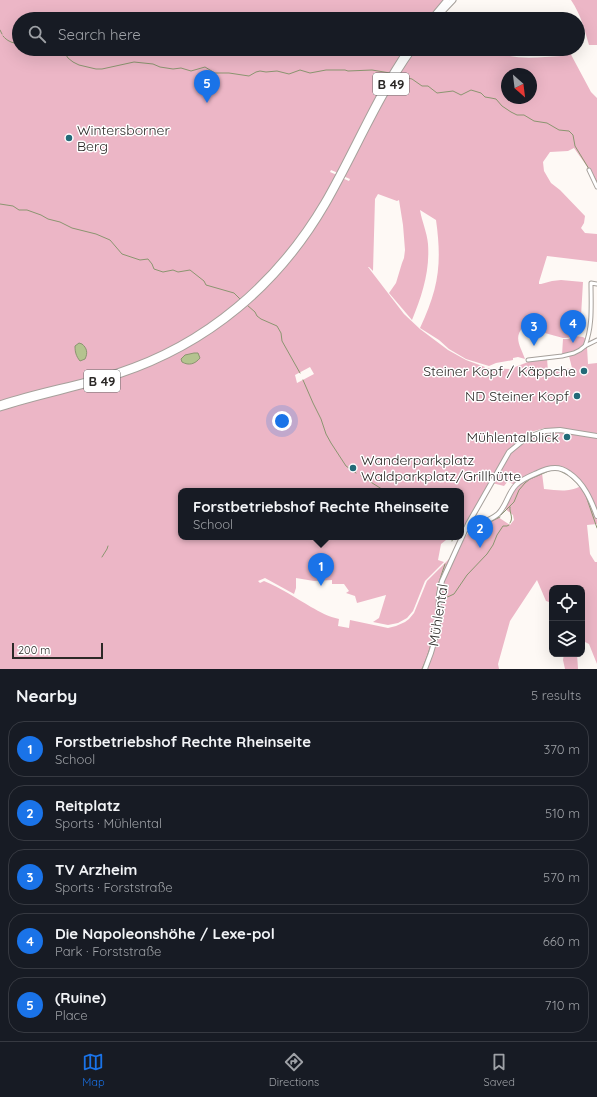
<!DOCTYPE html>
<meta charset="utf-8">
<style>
body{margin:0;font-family:Quicksand,sans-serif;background:#20242c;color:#f1f3f6}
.controls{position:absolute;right:12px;bottom:12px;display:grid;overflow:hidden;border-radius:8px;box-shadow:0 4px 16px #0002}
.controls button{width:36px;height:36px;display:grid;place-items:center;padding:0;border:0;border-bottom:1px solid #363941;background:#171b24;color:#f1f3f6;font:20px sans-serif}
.compass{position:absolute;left:501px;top:68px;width:36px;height:36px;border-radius:50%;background:#171b24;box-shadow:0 4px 16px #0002;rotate:152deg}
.scale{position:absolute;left:12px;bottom:10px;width:91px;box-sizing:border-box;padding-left:4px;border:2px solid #2c2927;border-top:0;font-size:11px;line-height:14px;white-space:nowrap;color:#2c2927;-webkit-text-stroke:3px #fff;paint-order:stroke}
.you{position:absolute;left:282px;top:421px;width:14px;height:14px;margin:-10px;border:3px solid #fff;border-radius:50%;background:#1a73e8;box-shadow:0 0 0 6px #1a73e833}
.badge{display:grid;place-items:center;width:26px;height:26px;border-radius:50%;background:#1a73e8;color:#fff;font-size:13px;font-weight:700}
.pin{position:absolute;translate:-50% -33px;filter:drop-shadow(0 1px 2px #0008)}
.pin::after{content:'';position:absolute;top:21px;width:14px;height:12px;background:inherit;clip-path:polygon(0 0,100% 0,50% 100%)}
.popup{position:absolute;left:178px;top:488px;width:286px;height:52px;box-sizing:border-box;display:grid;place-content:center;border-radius:8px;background:#171b24;filter:drop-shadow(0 1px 3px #0005);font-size:13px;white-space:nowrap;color:#9ea1a6}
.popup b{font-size:15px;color:#f1f3f6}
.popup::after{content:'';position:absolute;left:50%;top:100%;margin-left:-8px;border:8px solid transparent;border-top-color:#171b24}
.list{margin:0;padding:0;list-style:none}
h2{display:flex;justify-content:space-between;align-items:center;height:52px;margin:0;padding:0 16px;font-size:17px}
h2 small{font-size:13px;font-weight:400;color:#9ea1a6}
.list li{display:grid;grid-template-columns:26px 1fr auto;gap:12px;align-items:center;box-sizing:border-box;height:56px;margin:0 8px 8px;padding:0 8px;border:1px solid #363941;border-radius:16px}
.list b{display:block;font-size:15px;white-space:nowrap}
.list p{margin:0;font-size:13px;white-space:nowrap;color:#9ea1a6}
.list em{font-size:13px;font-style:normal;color:#9ea1a6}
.icon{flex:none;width:22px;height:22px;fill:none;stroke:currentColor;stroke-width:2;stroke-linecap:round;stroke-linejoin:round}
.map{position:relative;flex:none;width:597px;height:669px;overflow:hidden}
.search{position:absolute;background:#171b24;box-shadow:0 4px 16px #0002;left:12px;right:12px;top:12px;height:44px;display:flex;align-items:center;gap:10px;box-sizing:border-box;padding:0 14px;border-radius:22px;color:#9ea1a6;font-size:15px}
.sheet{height:372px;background:#171b24}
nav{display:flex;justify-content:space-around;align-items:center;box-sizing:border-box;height:56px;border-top:1px solid #363941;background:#171b24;font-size:11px;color:#9ea1a6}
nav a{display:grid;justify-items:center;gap:2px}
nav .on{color:#1a73e8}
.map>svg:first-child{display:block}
</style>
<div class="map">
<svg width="597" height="669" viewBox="0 0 597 669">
<rect width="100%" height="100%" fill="#fef9f5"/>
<!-- green -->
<g fill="#ecb6c6" fill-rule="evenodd">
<path d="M0,0H445L428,19H19V49H405C379,89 360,131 338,173L331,170L330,172L337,175L324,200L292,247L263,278L236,304L193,336L132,366L0,403Z"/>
<path d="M571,0H597V45H589C584,28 581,15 571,0Z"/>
<path d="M415,49H505L501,54C520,60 542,57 561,56L563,49H568L591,92L597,98V184L586,165L574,148L568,151L550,152L543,162L544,171L551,183L560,190L585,216L584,223L581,228L585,233L597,234V262L547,256L539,282V284H541L552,281L561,280L583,282L581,316H574L573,335C570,338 567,338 563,338L523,327C513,338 521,347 525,359L518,357L513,358V360L496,363L489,366L466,359L449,349L439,340L420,328C439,288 442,263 436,220L420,210C422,222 427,232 428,244C430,271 422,296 412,320L389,293L396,283L402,263L404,258L405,250L403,225L399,200L397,201L378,194L375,199L373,271L369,267H368L404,314L420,329L448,350L466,360L485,367V368L510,369L528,362L547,358L548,372L572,368L569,356L581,352L587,347L588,364L597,363V434L569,429L545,428L534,431L525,436L507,452L465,525H461V491H181V537H447L446,540L441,544L438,560L444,562L425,581L413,611L407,618L398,623L388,625L373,622L379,618L386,595L357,603L355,596L346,593L349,591L344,584H332V580L314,581L296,578V588L294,594L265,578L258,581L260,583L264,581C281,588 296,598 311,607C320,612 329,617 339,619L338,626L349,628L350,620L388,628L396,626L405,622L409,619L414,613L427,581L451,557L441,579L437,627L424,669H0V409L103,381L196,342H197C233,319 259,296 288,264L287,263L342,178L349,181L350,179L343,176L394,82ZM507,74H531V98H507ZM310,367L314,374L297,383L295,375Z"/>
<path d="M575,336L583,337L586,339C581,351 573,352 562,355L563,339H568Z"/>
<path d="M555,432L566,433L597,438V513L587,489L583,483L570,471L561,467L558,466L548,467L514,485L508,481L504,486L492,483C498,474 503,461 510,453C522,440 538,434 555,432Z"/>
<path d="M542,473L544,489C558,490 567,493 581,486L587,495L597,520V524L587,525L590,554L595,562H597V664L589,644L585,642L582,639V588H552V603L546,601L537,580L510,621L498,664L499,669H427L432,655L440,627V594L444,579L461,543L464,538L472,529L498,517L510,525L514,520L513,515L504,508C516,486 519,483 542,473Z"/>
<polygon points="564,654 577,654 578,669 565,669 563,660"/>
</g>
<!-- water -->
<g fill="#b4c38f" stroke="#8b9570">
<path d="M79,343L82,344C87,348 88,353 85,359L80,361C76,356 75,352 75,346Z"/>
<path d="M194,353H198L200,358C195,364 189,366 182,362L181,359L185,355Z"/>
</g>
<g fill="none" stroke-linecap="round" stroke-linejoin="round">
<!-- stream -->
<g stroke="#8b9570" stroke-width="1">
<polyline points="0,30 2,34"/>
<path d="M3,36C7,41 12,43 19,44"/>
<polyline points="62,49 68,58 73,62 79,65 96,69 102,69 134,62 153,64 160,67 173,69 181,68 191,71 205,67 215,73 229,73 249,76 256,72 260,71 266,72 277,71 289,74 300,70 310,73 326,70 345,70 348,71 372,70 390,73"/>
<polyline points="399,76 412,79 422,86 428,86 437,93 453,91 461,95 471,90 481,93 485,97 491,98 496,99 502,106 511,112 517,115 524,115 534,121 547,123 559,130 569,131 573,135 575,146 589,169"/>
<polyline points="593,175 597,182"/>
<polyline points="0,204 13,206 19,210 27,210 41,215 48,219 60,222 72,228 96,234 110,240 122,254 140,260 148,259 152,264 154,269 163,272 173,270 178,272 190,270 204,281 206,285 234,293 240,299"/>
<polyline points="247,305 255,312 257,316 261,319 277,326 281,333 282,341 300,373"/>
<polyline points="303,380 313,403 321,419 326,434 331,443 346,466 356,473"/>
<polyline points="560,471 568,475 578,484"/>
<polyline points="361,476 385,491"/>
<polyline points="580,486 586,496 597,528"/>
<path d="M510,507C509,513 514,517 510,523"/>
<polyline points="501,515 514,502 519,490 525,483 530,479 551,470"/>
<polyline points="492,521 500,517"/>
<polyline points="470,532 488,524"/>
<polyline points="452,541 453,537"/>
<polyline points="102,557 107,549 108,546"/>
<polyline points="437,600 438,585 445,564"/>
<polyline points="441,600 454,594 467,575 487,554 493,545 497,535 503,526 507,526 509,525"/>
<path d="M422,669C430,652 435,632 436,614"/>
</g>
<defs>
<g id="minor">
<polyline points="589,170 597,187"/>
<path d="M585,346C593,326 591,304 591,283L597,284"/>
<polyline points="528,360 562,356 574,353 580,350 585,346 597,340"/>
</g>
<g id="tertiary">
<path d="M466,529L471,528C479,524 491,520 498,514C506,507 508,493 516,485C522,479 530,476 537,473C543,470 549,468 555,468C560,468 565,470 569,473C584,483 591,500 597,516"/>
<polyline points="425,669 431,653 438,629 439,594 442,581 468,524 509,452 526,438 545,431 560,430 597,436"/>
</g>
<g id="trunk">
<polyline points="431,19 447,0"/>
<polyline points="435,19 453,0"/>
<path d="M0,404C38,391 78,385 117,372C205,344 277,282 324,202C353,152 375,97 408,49"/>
<path d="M0,408C39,395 80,388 119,375C209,345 279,286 326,205C356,153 378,98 413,49"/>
</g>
</defs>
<!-- minor casing -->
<use href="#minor" stroke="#a6a09b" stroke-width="5"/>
<!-- tertiary casing -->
<use href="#tertiary" stroke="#a6a09b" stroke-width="6"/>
<!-- trunk casing -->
<use href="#trunk" stroke="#a6a09b" stroke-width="7"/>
<!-- minor -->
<use href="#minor" stroke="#fff" stroke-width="3"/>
<!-- tertiary -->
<use href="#tertiary" stroke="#fff" stroke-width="4"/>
<!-- trunk -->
<use href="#trunk" stroke="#fff" stroke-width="5"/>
</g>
<!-- markers -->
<g fill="#236a78" stroke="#fff" stroke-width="1.5">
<circle cx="69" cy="138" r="4"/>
<circle cx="584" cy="371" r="4"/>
<circle cx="577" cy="396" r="4"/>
<circle cx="567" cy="437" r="4"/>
<circle cx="353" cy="468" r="4"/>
</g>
<g text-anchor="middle" stroke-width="3" stroke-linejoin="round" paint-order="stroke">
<!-- shield labels -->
<g fill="#fff" stroke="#6b6968" stroke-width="1">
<rect x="373" y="73" width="36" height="22" rx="3"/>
<rect x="84" y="370" width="36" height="22" rx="3"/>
</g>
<g font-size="13" font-weight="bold" fill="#2c2927">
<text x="391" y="89">B 49</text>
<text x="102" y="386">B 49</text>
</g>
<!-- poi labels -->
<g font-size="14" fill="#2c2927" stroke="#fff" text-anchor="end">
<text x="77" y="135" text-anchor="start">Wintersborner<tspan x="77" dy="16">Berg</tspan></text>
<text x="576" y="376">Steiner Kopf / Käppche</text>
<text x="569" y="401">ND Steiner Kopf</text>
<text x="559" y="442">Mühlentalblick</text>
<text x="361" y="465" text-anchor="start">Wanderparkplatz<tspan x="361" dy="16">Waldparkplatz/Grillhütte</tspan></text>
</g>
<!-- street labels -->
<g font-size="14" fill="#2c2927" stroke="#fff">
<text transform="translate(438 615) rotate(-81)" y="5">Mühlental</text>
</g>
</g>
</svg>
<div class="controls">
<button><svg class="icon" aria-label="locate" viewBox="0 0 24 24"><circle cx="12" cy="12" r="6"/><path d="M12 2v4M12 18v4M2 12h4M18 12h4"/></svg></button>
<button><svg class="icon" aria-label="layers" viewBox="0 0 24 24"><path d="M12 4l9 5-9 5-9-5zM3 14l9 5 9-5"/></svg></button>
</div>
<svg class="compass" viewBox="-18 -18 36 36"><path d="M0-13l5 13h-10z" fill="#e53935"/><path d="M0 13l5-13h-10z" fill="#9ea1a6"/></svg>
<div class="scale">200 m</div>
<div class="you"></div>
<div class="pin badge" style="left:321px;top:586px">1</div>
<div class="popup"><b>Forstbetriebshof Rechte Rheinseite</b>School</div>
<div class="pin badge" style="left:480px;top:548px">2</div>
<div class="pin badge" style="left:534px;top:346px">3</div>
<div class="pin badge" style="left:573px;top:343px">4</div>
<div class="pin badge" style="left:207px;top:103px">5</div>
<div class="search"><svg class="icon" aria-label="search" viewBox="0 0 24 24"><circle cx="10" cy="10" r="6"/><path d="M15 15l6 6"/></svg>Search here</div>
</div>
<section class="sheet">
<h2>Nearby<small>5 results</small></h2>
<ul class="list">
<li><span class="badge">1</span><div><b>Forstbetriebshof Rechte Rheinseite</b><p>School</p></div><em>370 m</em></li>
<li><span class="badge">2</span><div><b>Reitplatz</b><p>Sports · Mühlental</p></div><em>510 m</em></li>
<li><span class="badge">3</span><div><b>TV Arzheim</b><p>Sports · Forststraße</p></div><em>570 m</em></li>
<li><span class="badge">4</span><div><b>Die Napoleonshöhe / Lexe-pol</b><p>Park · Forststraße</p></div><em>660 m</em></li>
<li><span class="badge">5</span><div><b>(Ruine)</b><p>Place</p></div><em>710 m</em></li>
</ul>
</section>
<nav>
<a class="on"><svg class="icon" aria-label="map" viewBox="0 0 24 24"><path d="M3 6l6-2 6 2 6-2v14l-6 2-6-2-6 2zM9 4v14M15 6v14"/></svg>Map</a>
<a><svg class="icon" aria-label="directions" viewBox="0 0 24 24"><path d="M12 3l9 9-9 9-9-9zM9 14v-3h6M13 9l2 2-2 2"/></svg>Directions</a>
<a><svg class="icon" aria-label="saved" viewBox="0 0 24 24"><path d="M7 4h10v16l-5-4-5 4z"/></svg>Saved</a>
</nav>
